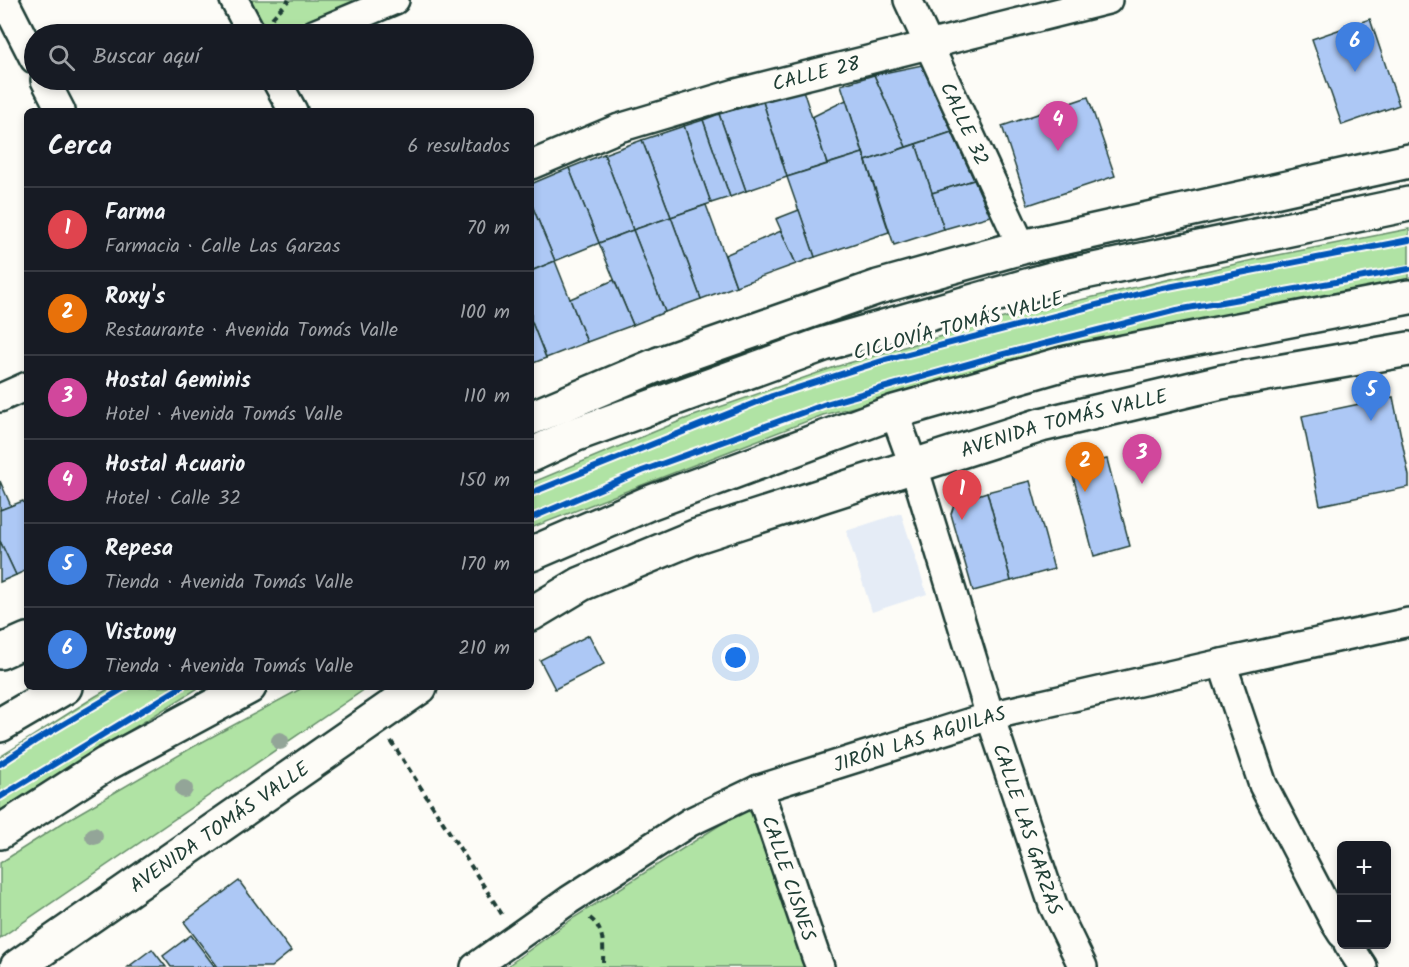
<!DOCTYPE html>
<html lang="es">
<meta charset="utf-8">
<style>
body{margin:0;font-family:Kalam,sans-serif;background:#242831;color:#f1f3f6}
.controls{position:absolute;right:18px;bottom:18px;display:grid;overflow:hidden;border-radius:9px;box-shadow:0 3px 9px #0003}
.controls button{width:54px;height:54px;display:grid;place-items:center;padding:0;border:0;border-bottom:2px solid #363941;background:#171b24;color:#f1f3f6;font:30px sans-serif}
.you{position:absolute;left:736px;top:658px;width:21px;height:21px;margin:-15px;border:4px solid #fff;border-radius:50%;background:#1a73e8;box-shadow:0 0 0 9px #1a73e833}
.badge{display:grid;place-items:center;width:39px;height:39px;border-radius:50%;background:#0f766e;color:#fff;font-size:20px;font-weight:700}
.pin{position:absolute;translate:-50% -50px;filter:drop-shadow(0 2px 3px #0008)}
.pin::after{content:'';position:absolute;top:32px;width:21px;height:18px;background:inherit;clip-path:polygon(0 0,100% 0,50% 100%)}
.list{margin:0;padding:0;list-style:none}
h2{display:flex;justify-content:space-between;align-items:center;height:78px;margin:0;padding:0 24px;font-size:26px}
h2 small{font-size:20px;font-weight:400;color:#9ea1a6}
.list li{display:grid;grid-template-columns:39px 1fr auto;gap:18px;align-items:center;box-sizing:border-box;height:84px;padding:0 24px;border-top:2px solid #363941}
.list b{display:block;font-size:22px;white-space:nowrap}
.list p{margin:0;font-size:20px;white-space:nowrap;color:#9ea1a6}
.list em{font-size:20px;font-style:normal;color:#9ea1a6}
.icon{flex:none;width:33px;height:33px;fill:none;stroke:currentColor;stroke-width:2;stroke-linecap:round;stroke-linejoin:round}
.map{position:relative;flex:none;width:1409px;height:967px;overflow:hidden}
.search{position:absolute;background:#171b24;box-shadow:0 3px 9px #0003;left:24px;top:24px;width:510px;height:66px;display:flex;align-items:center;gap:15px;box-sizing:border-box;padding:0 21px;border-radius:33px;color:#9ea1a6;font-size:22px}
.panel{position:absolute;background:#171b24;box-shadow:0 3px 9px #0003;left:24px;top:108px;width:510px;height:582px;border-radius:9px}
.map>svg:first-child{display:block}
</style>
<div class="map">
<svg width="1409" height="967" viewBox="0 0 1409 967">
<rect width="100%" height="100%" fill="#fdfcf7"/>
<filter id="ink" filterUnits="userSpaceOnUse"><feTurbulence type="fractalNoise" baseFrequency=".0167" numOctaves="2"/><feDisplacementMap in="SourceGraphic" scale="12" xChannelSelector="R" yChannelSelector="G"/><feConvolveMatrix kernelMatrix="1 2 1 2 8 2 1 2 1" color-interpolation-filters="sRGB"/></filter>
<g filter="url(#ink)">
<!-- built -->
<polygon fill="#e5ecf6" points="901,513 927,594 872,612 846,531"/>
<!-- green -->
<g fill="#b0e3a4" stroke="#68906c" stroke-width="1.5">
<polygon points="242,0 372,0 287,34 260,34"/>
<polygon points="1409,229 1409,279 1156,328 823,415 531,528 531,483 685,419 835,367 1007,317 1253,260"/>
<polygon points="112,687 200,687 0,811 0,757 96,696"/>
<polygon points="304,687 368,687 0,938 0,863 64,822 193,747"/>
<polygon points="745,809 757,817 787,913 807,967 506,967 575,917"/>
</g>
<!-- building -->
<g fill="#adc8f5" stroke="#1f3d34" stroke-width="1.5">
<polygon points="1370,19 1399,105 1342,125 1312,39"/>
<polygon points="922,65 952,132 906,147 874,75"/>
<polygon points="874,75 906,147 866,161 841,85"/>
<polygon points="803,90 827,164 787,177 763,102"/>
<polygon points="1088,97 1115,176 1028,205 1002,126"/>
<polygon points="846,100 863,153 827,164 812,117"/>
<polygon points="763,102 787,177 746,191 719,114"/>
<polygon points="719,114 746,191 730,197 703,120"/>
<polygon points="703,120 730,197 711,203 684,126"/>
<polygon points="684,126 711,203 671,217 642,140"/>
<polygon points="952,132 974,180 932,193 916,144"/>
<polygon points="642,140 671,217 633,230 604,154"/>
<polygon points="916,144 944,229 894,245 866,161"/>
<polygon points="863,153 889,232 815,257 787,177"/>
<polygon points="604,154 633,230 599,243 569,168"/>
<polygon points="569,168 599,243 555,261 531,203 531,184"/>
<polygon points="974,180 990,216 944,229 932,193"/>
<polygon points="531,203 555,261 531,271"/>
<polygon points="706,205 736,286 701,299 671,217"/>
<polygon points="799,210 815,257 796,264 776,219"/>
<polygon points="671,217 701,299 665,312 633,230"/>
<polygon points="633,230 665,312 633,325 599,243"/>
<polygon points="781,231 796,264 736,286 725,255"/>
<polygon points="555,261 587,342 546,358 531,320 531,271"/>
<polygon points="614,280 633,325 587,342 570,299"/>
<polygon points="531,320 546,358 531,364"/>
<polygon points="1393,397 1409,476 1409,487 1320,505 1302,416"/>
<polygon points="1107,459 1130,546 1094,556 1071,468"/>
<polygon points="0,481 11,506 0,510"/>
<polygon points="1030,481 1054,569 1011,581 987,492"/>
<polygon points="987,492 1011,581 973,591 951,514 955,502"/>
<polygon points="23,501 27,510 27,570 16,575 0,541 0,510"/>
<polygon points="0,541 16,575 0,582"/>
<polygon points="589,635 604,664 555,689 540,660"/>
<polygon points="239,881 291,951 271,967 218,967 184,922"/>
<polygon points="191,935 215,967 171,967 163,956"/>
<polygon points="152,949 166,967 128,967"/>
</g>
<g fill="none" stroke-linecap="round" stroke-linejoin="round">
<defs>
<g id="street">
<polyline points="4,0 34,59"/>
<polyline points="234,0 252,34"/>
<path id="s1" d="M908,0L1022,247"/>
<polyline points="314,34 395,0"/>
<polyline points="45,80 61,111"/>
<polyline points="276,80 293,111"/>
<path id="s2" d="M531,165L619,128L736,93L1108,0"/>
<polyline points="0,398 27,386"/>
<path id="s3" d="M894,412L914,467L990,716L1053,905L1083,967"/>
<polyline points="1222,663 1263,785 1335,923 1342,934"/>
<path id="s4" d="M759,789L816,957L820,967"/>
<polyline points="1348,944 1363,967"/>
<path id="s5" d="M475,967L569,900L690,822L759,789L990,716L1222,663L1409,622"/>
</g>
<g id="secondary">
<polyline points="531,418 659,364 878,287 1022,247 1409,161"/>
<path id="s6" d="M531,614L581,584L697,536L1041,425L1221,382L1409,349"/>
<polyline points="0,652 27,640"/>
<path id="s7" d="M17,967L420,687"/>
</g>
<g id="primary">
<polyline points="531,455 574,435 824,344 1051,279 1409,204"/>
<polyline points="531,554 649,503 894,412 1062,364 1409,297"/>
<polyline points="0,725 65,687"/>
<polyline points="0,832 106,764 249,687"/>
</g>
</defs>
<!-- street casing -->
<use href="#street" stroke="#1f3d34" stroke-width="32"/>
<!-- secondary casing -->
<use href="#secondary" stroke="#1f3d34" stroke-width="38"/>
<!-- primary casing -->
<use href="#primary" stroke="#1f3d34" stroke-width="38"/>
<!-- path -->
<g stroke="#1f3d34" stroke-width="4" stroke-dasharray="6 4.5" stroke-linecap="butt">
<polyline points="272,18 289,0"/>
<polyline points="391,741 503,916"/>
<path d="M590,918C606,931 603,948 603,967"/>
</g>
<!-- street -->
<use href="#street" stroke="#fdfcf7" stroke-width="27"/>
<!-- secondary -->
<use href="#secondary" stroke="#fdfcf7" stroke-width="33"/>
<!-- primary -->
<use href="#primary" stroke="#fdfcf7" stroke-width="33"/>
<defs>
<g id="cycleway">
<polyline points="531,493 772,396 885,360 1158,289 1409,240"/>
<polyline points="531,518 642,471 826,404 1000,355 1177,310 1409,269"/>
<polyline points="0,764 35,741 126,687"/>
<polyline points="0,797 181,687"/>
</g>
</defs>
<!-- cycleway casing -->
<use href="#cycleway" stroke="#fdfcf7" stroke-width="10"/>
<!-- cycleway -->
<use href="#cycleway" stroke="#0057b8" stroke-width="6"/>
</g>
<!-- trees -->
<g fill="#93a598">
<circle cx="280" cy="741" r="9"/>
<circle cx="184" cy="789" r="9"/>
<circle cx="94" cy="836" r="9"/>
</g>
</g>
<g text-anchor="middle" stroke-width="6" stroke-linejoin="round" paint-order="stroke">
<!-- street labels -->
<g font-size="20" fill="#1f3d34" stroke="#fdfcf7">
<text dy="7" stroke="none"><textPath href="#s2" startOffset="300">CALLE 28</textPath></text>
<text dy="7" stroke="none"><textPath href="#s1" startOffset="136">CALLE 32</textPath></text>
<text transform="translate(958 325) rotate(-15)" y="7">CICLOVÍA TOMÁS VALLE</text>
<text dy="7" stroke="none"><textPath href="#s6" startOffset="568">AVENIDA TOMÁS VALLE</textPath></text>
<text dy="7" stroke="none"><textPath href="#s5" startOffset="504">JIRÓN LAS AGUILAS</textPath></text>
<text dy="7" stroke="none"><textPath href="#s7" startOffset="246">AVENIDA TOMÁS VALLE</textPath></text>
<text dy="7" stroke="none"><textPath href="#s3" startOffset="438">CALLE LAS GARZAS</textPath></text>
<text dy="7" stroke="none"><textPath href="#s4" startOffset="94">CALLE CISNES</textPath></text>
</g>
</g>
</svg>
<div class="controls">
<button>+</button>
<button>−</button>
</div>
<div class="you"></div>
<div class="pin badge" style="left:962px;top:520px;background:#e0444e">1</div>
<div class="pin badge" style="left:1085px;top:492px;background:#e8710a">2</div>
<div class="pin badge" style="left:1142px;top:484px;background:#d1479c">3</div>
<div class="pin badge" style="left:1058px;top:151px;background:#d1479c">4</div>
<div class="pin badge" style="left:1371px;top:421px;background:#3f7fe0">5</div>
<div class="pin badge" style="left:1355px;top:72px;background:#3f7fe0">6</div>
<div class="search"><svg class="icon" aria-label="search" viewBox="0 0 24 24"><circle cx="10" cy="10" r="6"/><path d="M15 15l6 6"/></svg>Buscar aquí</div>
<section class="panel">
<h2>Cerca<small>6 resultados</small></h2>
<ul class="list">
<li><span class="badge" style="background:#e0444e">1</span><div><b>Farma</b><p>Farmacia · Calle Las Garzas</p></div><em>70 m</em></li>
<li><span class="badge" style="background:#e8710a">2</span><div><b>Roxy's</b><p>Restaurante · Avenida Tomás Valle</p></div><em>100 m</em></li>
<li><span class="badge" style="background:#d1479c">3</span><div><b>Hostal Geminis</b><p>Hotel · Avenida Tomás Valle</p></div><em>110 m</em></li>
<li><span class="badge" style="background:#d1479c">4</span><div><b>Hostal Acuario</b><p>Hotel · Calle 32</p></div><em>150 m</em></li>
<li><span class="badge" style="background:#3f7fe0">5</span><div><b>Repesa</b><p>Tienda · Avenida Tomás Valle</p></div><em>170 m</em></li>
<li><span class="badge" style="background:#3f7fe0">6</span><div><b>Vistony</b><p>Tienda · Avenida Tomás Valle</p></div><em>210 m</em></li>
</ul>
</section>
</div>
